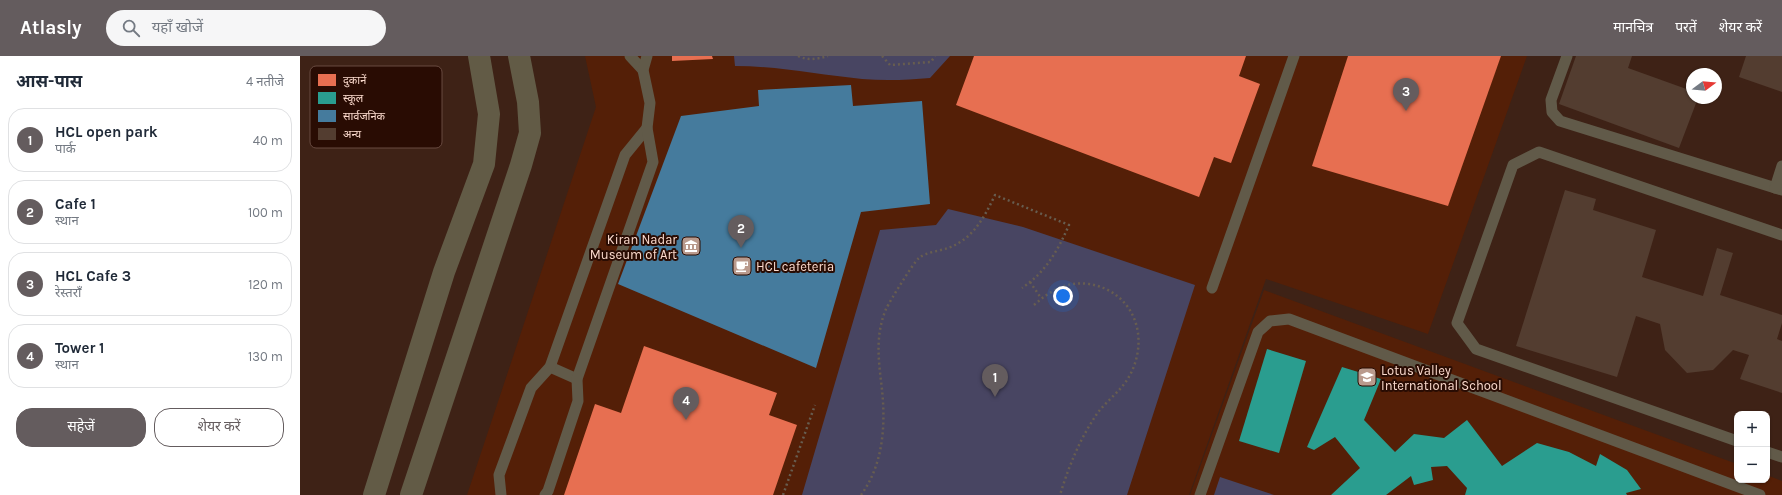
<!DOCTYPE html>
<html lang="hi">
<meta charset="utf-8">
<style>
body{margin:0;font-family:Karla,"Noto Sans Devanagari",sans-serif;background:#f6f6f7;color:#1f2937}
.controls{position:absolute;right:12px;bottom:12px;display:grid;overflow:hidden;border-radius:8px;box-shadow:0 1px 3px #0004}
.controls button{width:36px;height:36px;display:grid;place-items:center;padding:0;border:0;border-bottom:1px solid #e0e1e3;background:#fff;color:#1f2937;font:20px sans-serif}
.compass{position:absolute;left:1386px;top:12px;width:36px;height:36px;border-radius:50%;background:#fff;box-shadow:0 1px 3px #0004;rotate:74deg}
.you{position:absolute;left:763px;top:240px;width:14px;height:14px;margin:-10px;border:3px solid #fff;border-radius:50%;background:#1a73e8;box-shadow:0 0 0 6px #1a73e833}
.badge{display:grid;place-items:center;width:26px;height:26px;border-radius:50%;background:#645c5e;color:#fff;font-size:13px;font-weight:700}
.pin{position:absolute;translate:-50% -33px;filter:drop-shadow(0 1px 2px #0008)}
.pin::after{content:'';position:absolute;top:21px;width:14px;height:12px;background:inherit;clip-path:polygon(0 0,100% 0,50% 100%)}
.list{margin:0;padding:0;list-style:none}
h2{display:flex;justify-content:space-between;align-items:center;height:52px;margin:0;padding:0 16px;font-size:17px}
h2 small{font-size:13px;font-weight:400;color:#747a83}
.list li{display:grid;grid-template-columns:26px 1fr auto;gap:12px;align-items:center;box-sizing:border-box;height:64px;margin:0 8px 8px;padding:0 8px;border:1px solid #e0e1e3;border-radius:16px}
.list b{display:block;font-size:15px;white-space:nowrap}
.list p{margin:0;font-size:13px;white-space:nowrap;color:#747a83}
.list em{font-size:13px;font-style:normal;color:#747a83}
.actions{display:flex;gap:8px;padding:12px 16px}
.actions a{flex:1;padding:9px 0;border:1px solid #645c5e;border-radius:16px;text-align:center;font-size:14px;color:#645c5e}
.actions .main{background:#645c5e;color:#fff}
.icon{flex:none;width:22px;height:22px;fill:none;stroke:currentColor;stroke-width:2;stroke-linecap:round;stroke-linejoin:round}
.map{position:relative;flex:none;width:1482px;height:439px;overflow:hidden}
header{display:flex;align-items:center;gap:24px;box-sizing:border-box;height:56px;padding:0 20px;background:#645c5e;color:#fff}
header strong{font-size:19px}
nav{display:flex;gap:22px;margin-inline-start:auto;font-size:14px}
.search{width:280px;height:36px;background:#f6f6f7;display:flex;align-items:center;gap:10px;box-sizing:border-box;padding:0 14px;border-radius:22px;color:#747a83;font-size:15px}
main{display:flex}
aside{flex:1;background:#fff}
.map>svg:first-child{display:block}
</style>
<header>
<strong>Atlasly</strong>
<div class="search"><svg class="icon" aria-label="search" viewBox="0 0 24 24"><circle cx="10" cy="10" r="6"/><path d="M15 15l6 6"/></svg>यहाँ खोजें</div>
<nav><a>मानचित्र</a><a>परतें</a><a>शेयर करें</a></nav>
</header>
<main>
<aside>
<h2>आस-पास<small>4 नतीजे</small></h2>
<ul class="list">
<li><span class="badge">1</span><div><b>HCL open park</b><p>पार्क</p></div><em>40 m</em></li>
<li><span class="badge">2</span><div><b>Cafe 1</b><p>स्थान</p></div><em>100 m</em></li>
<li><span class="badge">3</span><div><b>HCL Cafe 3</b><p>रेस्तराँ</p></div><em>120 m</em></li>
<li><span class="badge">4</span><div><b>Tower 1</b><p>स्थान</p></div><em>130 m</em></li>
</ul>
<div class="actions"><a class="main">सहेजें</a><a>शेयर करें</a></div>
</aside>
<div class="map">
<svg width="1482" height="439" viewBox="0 0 1482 439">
<rect width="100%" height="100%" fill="#3e2216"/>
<!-- built -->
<g fill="#541f07">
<polygon points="285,0 1227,0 1128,278 966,223 889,439 167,439 296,51"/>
<polygon points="964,234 1437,408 1437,424 1467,424 1467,419 1482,425 1482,439 890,439"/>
</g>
<!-- green -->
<g fill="#484562">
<path d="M434,0H650L630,22C608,24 585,25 562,23C520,19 477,10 435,10Z"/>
<polygon points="648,153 723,171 895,229 827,439 502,439 580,174 636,169"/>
<polygon points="920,421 974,439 914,439"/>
</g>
<!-- shops -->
<g fill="#e76f51">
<polygon points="372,0 412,0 413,3 372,5"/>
<polygon points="674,0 946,0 939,20 960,28 931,107 914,101 899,141 656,49"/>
<polygon points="1048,0 1201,0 1148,150 1012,110"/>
<polygon points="344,290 477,337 469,359 497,369 473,439 264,439 295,348 321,357"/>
</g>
<!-- schools -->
<g fill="#2a9d8f">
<polygon points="967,293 1006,305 979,397 939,385"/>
<polygon points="1042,311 1081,323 1064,364 1095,396 1114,378 1144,382 1167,364 1202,410 1237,387 1269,396 1296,410 1300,398 1327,414 1341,433 1326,437 1327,439 1165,439 1167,432 1147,410 1131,411 1133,424 1114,429 1111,420 1086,439 1031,439 1060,412 1035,381 1014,394 1007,391"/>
</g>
<!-- public -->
<polygon fill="#457b9d" points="551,29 553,50 622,45 630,148 561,156 516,312 318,228 381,60 459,50 458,34"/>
<!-- building -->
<g fill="#533d30">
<polygon points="1276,0 1332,0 1328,12 1392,35 1392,42 1398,42 1379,92 1259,48"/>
<polygon points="1446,0 1482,0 1482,36 1439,21"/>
<polygon points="1265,134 1296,143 1293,154 1356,174 1342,221 1403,240 1417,192 1433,197 1420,239 1482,259 1482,267 1477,283 1482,285 1482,337 1440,323 1449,299 1433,294 1413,314 1387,317 1365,294 1360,268 1336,260 1317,321 1216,290"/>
</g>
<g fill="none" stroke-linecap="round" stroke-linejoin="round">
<!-- path -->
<g stroke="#675d50" stroke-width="2.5" stroke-dasharray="2 3" stroke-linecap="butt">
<path d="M498,0C508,5 517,3 528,0"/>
<polyline points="582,0 590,9 631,6 635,0"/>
<polyline points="730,226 741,242"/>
<path d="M734,249C750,235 766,225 789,228C832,235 850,278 831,317C822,336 803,346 793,364C778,387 768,413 760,439"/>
<polyline points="483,439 515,349"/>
<path d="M561,439C585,406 586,364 581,325C578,300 576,277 586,253C590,245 613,207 619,202C626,196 640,195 648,192C673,183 684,162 695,139L769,169C758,194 746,216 722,232"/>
</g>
<!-- lane -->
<g stroke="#615a49" stroke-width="11">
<polyline points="330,0 343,14"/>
<polyline points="1267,0 1251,44 1252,56 1260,65 1482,134"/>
<polyline points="1475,132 1482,110"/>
<polyline points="912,232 994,0"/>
<polyline points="250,311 277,323"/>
<polyline points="1437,385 1176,293 1157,267 1213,109 1239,96 1482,179"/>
<polyline points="1467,396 1482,401"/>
<polyline points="201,439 199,419 231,332 250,311 325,99 347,72"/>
<polyline points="245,439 248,435 278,345 277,323 353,106 347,72 350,47 343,14 347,0"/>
<polyline points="900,439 958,276 970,265 989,263 1460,439"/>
</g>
<!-- secondary -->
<g stroke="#625b46" stroke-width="22">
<polyline points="74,439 144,216 184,108 189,58 179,0"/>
<polyline points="111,439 221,109 230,77 228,46 219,0"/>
</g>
</g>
<!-- icons -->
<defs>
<symbol id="museum-square" viewBox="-11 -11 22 22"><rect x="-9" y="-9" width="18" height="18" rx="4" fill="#b99a8d" stroke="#290c03"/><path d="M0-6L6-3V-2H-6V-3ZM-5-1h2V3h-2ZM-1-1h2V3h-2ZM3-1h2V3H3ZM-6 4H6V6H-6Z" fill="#fff"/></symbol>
<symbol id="cafe-square" viewBox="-11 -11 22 22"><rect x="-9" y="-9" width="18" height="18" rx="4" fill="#b99a8d" stroke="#290c03"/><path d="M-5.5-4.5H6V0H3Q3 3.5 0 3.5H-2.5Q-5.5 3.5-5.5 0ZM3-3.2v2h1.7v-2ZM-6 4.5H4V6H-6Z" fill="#fff"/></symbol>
<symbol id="school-square" viewBox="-11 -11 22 22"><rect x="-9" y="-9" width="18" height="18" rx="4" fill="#b99a8d" stroke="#290c03"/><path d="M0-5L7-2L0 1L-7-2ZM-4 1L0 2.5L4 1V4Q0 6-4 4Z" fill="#fff"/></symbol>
</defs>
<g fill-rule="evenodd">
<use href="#museum-square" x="380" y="179" width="22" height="22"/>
<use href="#cafe-square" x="431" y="199" width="22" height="22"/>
<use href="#school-square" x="1056" y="310" width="22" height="22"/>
</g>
<g text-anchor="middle" stroke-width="4" stroke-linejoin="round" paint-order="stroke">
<!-- poi labels -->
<g font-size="13" fill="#fbdacd" stroke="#290c03" text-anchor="start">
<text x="377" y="188" text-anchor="end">Kiran Nadar<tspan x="377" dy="15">Museum of Art</tspan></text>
<text x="456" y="215">HCL cafeteria</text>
<text x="1081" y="319">Lotus Valley<tspan x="1081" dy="15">International School</tspan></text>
</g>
</g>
<!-- legend -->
<rect x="10" y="10" width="132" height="82" rx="6" fill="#290c03" stroke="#684a40" stroke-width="1"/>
<rect x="18" y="18" width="18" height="12" fill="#e76f51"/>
<rect x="18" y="36" width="18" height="12" fill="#2a9d8f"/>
<rect x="18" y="54" width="18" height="12" fill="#457b9d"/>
<rect x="18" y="72" width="18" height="12" fill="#533d30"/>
<g font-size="11" fill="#fbdacd">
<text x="43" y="28">दुकानें</text>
<text x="43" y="46">स्कूल</text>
<text x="43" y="64">सार्वजनिक</text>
<text x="43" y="82">अन्य</text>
</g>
</svg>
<div class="controls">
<button>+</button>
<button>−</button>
</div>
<svg class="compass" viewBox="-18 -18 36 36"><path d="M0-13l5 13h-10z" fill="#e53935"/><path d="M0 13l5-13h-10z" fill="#747a83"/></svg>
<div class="you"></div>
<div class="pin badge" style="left:695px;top:341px">1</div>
<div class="pin badge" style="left:441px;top:192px">2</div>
<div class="pin badge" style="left:1106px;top:55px">3</div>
<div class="pin badge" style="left:386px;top:364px">4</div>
</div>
</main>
